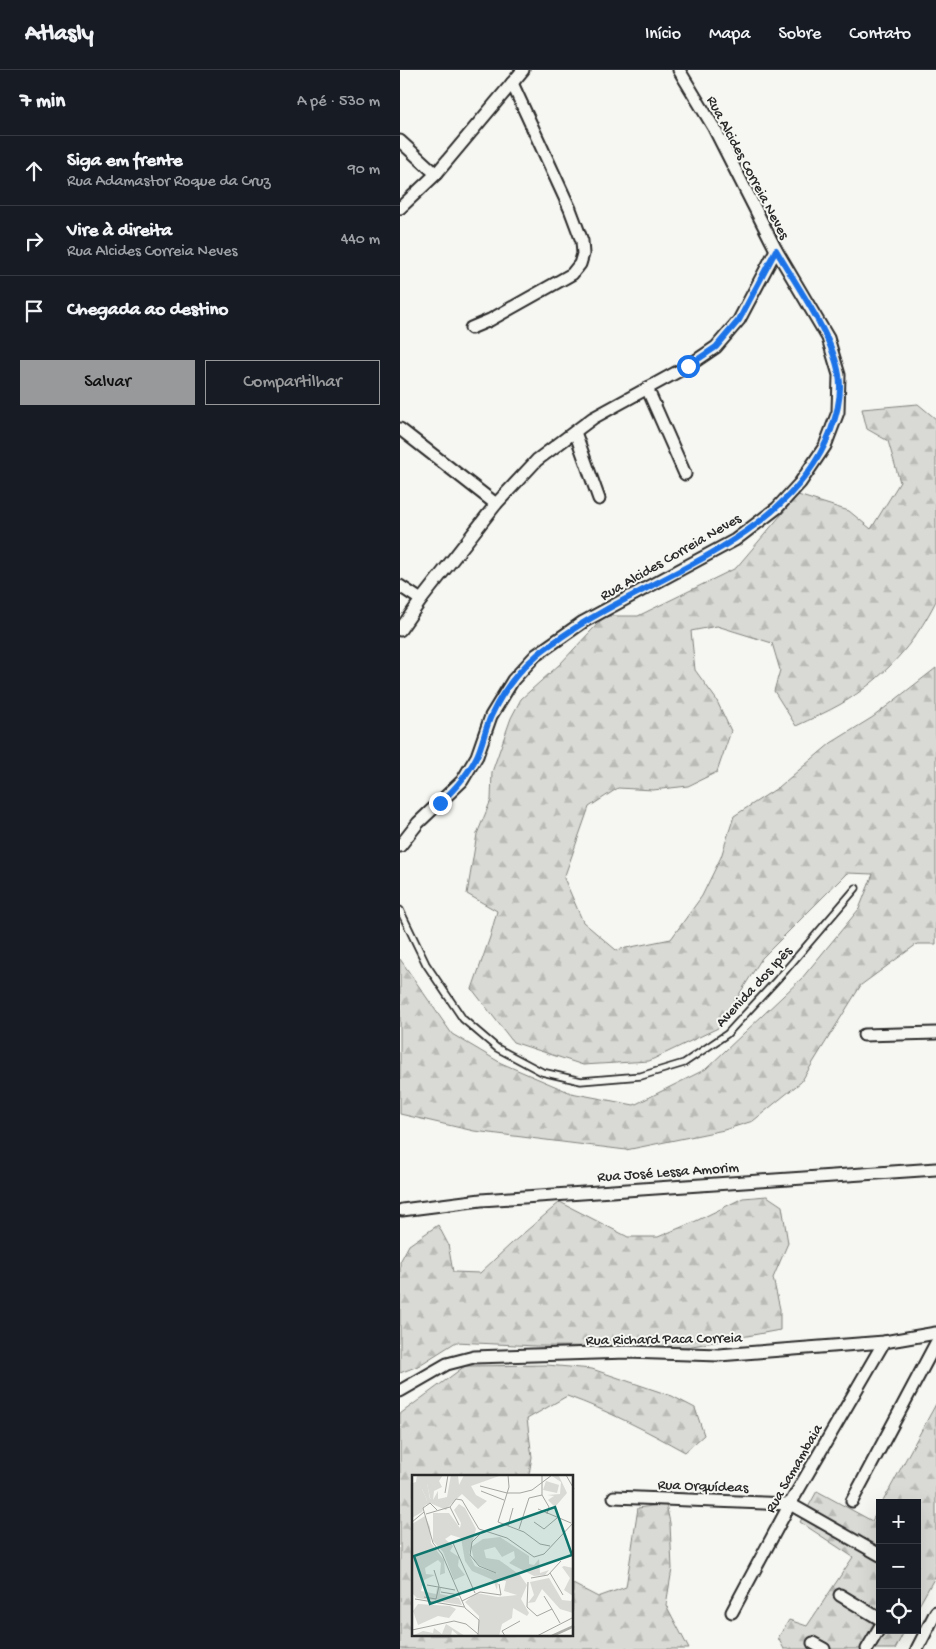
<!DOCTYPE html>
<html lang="pt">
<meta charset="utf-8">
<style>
body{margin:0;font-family:"Gochi Hand",sans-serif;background:#20242c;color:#f1f3f6}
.controls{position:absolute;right:15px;bottom:15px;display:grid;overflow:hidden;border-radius:0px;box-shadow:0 5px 20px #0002}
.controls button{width:45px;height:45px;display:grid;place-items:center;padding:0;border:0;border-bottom:1px solid #363941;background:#171b24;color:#f1f3f6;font:25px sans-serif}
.stop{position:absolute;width:15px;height:15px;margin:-11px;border:4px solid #1a73e8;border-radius:50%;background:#fff}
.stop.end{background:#1a73e8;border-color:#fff;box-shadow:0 1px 5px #0008}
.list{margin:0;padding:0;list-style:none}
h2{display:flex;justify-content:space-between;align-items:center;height:65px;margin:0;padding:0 20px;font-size:21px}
h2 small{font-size:16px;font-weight:400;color:#9ea1a6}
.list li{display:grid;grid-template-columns:32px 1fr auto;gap:15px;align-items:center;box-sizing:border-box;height:70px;padding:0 20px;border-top:1px solid #363941}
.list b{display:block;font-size:19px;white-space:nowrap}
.list p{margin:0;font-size:16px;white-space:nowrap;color:#9ea1a6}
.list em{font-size:16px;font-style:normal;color:#9ea1a6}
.actions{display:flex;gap:10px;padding:15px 20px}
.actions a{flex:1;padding:11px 0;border:1px solid #98999b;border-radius:0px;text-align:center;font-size:18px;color:#98999b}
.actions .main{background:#98999b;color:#111}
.icon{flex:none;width:28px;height:28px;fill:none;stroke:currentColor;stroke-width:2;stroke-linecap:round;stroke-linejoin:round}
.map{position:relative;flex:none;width:536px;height:1579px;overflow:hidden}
header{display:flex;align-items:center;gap:30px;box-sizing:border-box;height:70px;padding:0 25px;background:#171b24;border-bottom:1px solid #363941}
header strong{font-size:24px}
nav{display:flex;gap:28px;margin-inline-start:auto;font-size:18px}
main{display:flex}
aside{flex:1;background:#171b24}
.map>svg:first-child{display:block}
</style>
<header>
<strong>Atlasly</strong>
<nav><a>Início</a><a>Mapa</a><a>Sobre</a><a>Contato</a></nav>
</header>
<main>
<aside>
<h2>7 min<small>A pé · 530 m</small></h2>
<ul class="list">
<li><svg class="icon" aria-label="ahead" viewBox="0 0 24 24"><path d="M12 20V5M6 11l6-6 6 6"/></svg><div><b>Siga em frente</b><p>Rua Adamastor Roque da Cruz</p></div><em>90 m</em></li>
<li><svg class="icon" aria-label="right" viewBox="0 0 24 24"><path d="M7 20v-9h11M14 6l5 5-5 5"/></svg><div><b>Vire à direita</b><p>Rua Alcides Correia Neves</p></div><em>440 m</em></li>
<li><svg class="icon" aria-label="arrive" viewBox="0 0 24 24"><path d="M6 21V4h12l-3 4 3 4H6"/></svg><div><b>Chegada ao destino</b></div></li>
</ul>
<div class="actions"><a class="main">Salvar</a><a>Compartilhar</a></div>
</aside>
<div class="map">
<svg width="536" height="1579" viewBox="0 0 536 1579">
<defs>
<pattern id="forest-firs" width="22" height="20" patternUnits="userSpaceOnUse" patternTransform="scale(1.25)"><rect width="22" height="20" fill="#d9d9d5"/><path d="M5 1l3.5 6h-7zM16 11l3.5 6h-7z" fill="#babab7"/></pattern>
</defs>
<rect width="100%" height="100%" fill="#f6f6f2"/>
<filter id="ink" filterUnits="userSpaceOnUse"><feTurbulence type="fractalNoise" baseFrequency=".02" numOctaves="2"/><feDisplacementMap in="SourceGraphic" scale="10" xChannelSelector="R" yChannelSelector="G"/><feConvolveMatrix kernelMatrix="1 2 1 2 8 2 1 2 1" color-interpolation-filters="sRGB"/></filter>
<g filter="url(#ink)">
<!-- forest -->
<g fill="url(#forest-firs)" stroke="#828280">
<path d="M518,334L536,349V531C514,575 483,609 441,634C427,642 411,649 396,656L374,621L380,600L372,573L317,556L291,561L295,600L316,629L331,661L317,702L288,716L253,720L218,718L189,737L164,808L183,852L216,880L271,869L302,826L321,787L334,746L379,717L431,673L473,647L536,598V874H517L461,915L401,1012L353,1051L324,1060L226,1080L74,1061L0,1044V889L52,964L101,993L171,1023L234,1035L306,999L402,908L459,839L473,804L447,803L362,888L318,958L249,991L183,995L113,972L72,919L90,867L97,841L67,824L77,764L91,730L92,702L111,648L121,629L160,594L205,546H238L336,498L398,425L449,441L471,459L500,412L488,371L467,359L462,339Z"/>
<polygon points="367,1126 382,1136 388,1173 373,1208 380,1239 380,1260 287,1277 136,1276 56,1272 18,1296 0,1303 0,1192 9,1175 38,1155 48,1174 53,1202 80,1203 111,1174 160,1132 228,1167 258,1167 296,1151 343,1128"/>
<path d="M147,1295L192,1299L272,1326L295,1338L304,1365L285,1382C247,1361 209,1341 167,1326L127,1349L132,1387L129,1404L131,1406H14V1565H172L173,1514L198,1527L226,1517L238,1438L266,1434L270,1453L272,1499L266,1535L289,1579H0V1344L65,1296Z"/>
<polygon points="536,1334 536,1505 517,1539 517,1433 482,1433"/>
<polygon points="417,1421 472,1451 480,1436 480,1560 505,1560 495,1579 384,1579 378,1568 389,1550 407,1556 453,1487 400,1452"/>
</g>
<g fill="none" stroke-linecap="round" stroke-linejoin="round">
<defs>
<polyline id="service" points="0,840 26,894 63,949 97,978 142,1002 181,1011 241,1006 284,993 327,964 384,902 456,818"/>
<g id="minor">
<polyline points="0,71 36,104"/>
<polyline points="0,138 36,104 123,0"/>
<polyline points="71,258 90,250 172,204 180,194 183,184 182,171 170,139 112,13"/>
<polyline points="247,318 285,404"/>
<polyline points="0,359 96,434"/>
<polyline points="175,362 199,429"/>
<polyline points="0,516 21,530"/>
<polyline points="0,560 21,530 96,434 137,390 193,348 288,296 316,277 339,250 376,180"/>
<polyline points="0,776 18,753 62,711 77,686 91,646 113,610 136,585 183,552 335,470 377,438 400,413 425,376 438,342 439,305 428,268 376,180 314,58 279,0"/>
<polyline points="464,965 536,963"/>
<polyline points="2,1140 81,1130 536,1099"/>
<polyline points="0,1321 47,1294 74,1287 227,1282 319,1285 484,1272 536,1263"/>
<polyline points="214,1427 390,1434 480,1485"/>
<polyline points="452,1431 536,1273"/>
<polyline points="440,1525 480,1549"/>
<polyline points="332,1542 390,1434 484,1272"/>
<polyline points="413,1573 424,1579"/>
<polyline points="467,1579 480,1557"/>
<polyline points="517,1579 536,1542"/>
</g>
</defs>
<!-- service casing -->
<use href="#service" stroke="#2b2b2b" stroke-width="9"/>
<!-- minor casing -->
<use href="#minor" stroke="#2b2b2b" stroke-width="15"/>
<!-- service -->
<use href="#service" stroke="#f6f6f2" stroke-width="5.5"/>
<!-- minor -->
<use href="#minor" stroke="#f6f6f2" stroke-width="11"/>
</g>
</g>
<g fill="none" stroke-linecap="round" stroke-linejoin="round" filter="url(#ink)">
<!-- route -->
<path stroke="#1a73e8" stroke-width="6" d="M40,733C55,719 68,705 77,686C83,673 85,659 91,646C101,624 117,602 136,586C143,579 152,574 160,568C249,505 389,472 431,360C437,344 442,322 439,305C433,266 396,215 376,180L339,250L316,277L288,296"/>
</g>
<g text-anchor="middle" stroke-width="4" stroke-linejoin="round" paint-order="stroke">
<!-- street labels -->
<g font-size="15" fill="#2b2b2b" stroke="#f6f6f2">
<text transform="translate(349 97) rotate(62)" y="5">Rua Alcides Correia Neves</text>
<text transform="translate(270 486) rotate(-30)" y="5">Rua Alcides Correia Neves</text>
<text transform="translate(353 916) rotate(-47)" y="5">Avenida dos Ipês</text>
<text transform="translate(268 1101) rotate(-4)" y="5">Rua José Lessa Amorim</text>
<text transform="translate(264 1268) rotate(-1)" y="5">Rua Richard Paca Correia</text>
<text transform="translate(393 1398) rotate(-60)" y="5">Rua Samambaia</text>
<text transform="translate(303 1415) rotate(2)" y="5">Rua Orquídeas</text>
</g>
</g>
<!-- overview -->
<g transform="translate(12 1405)">
<rect width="161" height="161" fill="#f6f6f2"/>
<path d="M10,0H18L15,8L18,24L37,28L41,25L34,35L18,28L11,31L10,37V32L15,25L10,14Z" fill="#d9d9d5"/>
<path d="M5,0H10V14L15,25L10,37L0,43V8L4,7ZM18,0H31L27,6L30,12L22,16L21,25L26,16V24L35,22L39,0H46L47,10L52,0H90L59,11L64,20L75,26L66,34L50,19L36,32L19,27L14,4ZM140,1H147L155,18L143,32L136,25L142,21L135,20L148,19L149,7ZM47,29L53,33L64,54L57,79L63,91L86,99L67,90L62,85L59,72L71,64L88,62L117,81V89L122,90L127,84L128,98L137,95L133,100L122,101L97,88L103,83L102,76L90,82L83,72L72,75L74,83L87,85L108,100L115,110L109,124L117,138L115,141L101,133L100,143L90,149L87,161H67V141L53,127L64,118L86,122L105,120L92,116L94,106H86L85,115L81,105L60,96L53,86L49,63L39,60L33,64L41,71L38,76L47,82L46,91L53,100L42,105L31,77L21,66V38H37L48,53L49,48L42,35ZM13,41L18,52L19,68L32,85L33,98L28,100L29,88L26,85L13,93L14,99L23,100L12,105L9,116L24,119L25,113H29L28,119L47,123L50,130L5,123L0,118V49ZM152,91L161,93V121L152,115L158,103L150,92ZM137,103L150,125L159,126L161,121V138L148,134L130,114L123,127L116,128L122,120L118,107ZM6,129L38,131L44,134L37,143L26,141L6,150L1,136ZM34,149L53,161H47L40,155L39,161H0L11,156L21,158L22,153L30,159Z" fill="#d9d9d5"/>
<path d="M134,6L147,10L145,18L131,15Z" fill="#d9d9d5"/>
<path fill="none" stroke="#aeaeab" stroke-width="2.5" d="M140,161L162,151"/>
<path fill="none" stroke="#a5a5a2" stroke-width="1" d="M96,0L97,12L86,47L112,57L128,69L138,71M154,0L162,14M68,11L95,18H108L120,15L140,0M69,16L92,25M33,18L36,0M130,20V0M38,32L44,24L50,25L67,54L95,63L122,82L132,79L162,47M38,32L47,50M126,34L159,48M25,35L18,28L11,33L21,68L30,79L53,133L67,145L66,161M14,39L38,32M0,47L12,37M122,47L132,54L145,43M96,51L101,33M107,54L117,23L130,20L137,32L135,39M71,56L60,67L58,80L67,91L84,98M41,68L63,118M138,98L151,120M119,103L136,100L149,86M116,107L115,132L125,141L140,134L148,148M15,110L43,115M29,117L47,120M132,121L140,134M12,122L24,124L27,111L22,95M3,124L52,132M50,126L68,117L89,120L87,109M0,155L42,146L54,149L66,159M93,161L90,156L108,146M125,161L162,142"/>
<path fill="#0f766e" fill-opacity="0.15" stroke="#0f766e" stroke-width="2.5" d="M143,32L160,80L18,129L2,81Z"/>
<rect width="161" height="161" fill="none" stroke="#2b2b2b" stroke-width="2.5"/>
</g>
</svg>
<div class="controls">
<button>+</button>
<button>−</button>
<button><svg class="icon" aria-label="locate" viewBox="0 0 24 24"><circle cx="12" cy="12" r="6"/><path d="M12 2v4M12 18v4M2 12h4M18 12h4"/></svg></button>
</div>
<div class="stop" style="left:288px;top:296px"></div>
<div class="stop end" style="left:40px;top:733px"></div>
</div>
</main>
